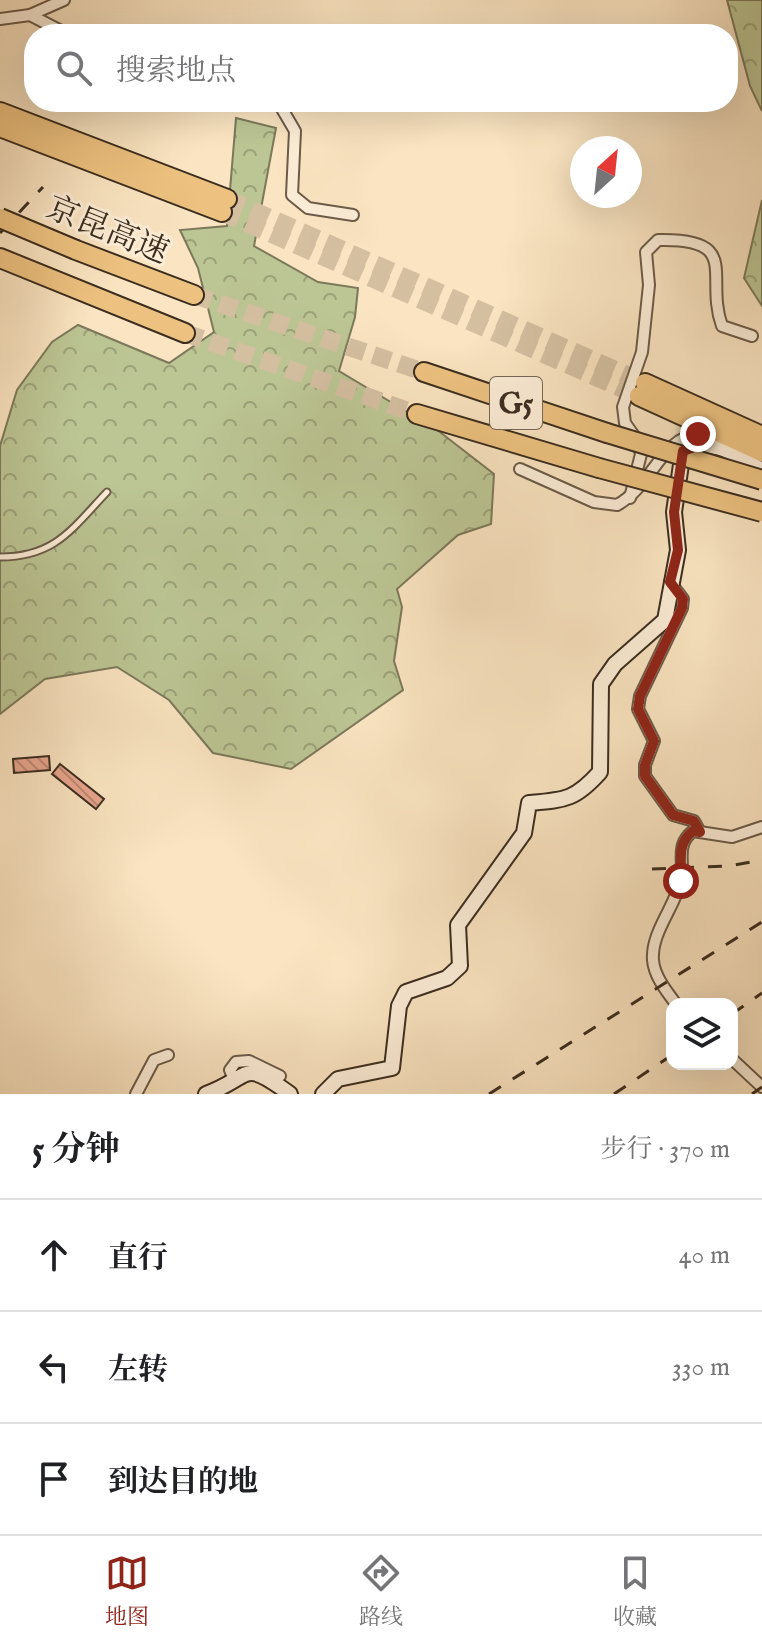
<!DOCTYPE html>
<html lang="zh">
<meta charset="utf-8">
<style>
body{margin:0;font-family:"IM FELL English","Noto Serif SC",serif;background:#f2f2f2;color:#202124}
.controls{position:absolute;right:24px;bottom:24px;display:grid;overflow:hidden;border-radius:16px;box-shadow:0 8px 32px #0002}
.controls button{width:72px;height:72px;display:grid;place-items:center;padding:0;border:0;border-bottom:2px solid #e0e0e0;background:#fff;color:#202124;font:40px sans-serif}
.compass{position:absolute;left:570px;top:136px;width:72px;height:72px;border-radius:50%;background:#fff;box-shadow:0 8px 32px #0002;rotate:27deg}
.stop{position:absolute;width:24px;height:24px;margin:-18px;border:6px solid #8f2418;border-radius:50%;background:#fff}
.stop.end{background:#8f2418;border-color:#fff;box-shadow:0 2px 8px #0008}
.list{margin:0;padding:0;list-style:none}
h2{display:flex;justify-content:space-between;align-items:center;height:104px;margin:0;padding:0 32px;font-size:34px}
h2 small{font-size:26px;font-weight:400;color:#757577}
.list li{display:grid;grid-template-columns:52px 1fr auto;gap:24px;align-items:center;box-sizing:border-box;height:112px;padding:0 32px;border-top:2px solid #e0e0e0}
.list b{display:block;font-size:30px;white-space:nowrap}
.list em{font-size:26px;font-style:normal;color:#757577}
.icon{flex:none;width:44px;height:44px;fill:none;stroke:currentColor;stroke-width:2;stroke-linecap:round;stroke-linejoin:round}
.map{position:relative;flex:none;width:762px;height:1094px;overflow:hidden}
.search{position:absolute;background:#fff;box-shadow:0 8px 32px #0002;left:24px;right:24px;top:24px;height:88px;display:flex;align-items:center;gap:20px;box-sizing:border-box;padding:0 28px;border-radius:32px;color:#757577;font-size:30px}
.sheet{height:440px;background:#fff}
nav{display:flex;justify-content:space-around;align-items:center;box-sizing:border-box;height:112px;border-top:2px solid #e0e0e0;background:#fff;font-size:22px;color:#757577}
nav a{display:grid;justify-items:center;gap:4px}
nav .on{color:#8f2418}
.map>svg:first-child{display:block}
</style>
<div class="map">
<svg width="762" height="1094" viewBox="0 0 762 1094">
<defs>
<pattern id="forest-crowns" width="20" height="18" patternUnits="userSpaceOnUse" patternTransform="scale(2)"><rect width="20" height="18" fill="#bcc594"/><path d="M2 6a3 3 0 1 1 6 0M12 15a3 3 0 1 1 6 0" fill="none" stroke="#9aa078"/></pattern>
<pattern id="building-back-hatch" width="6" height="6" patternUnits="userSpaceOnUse" patternTransform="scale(2)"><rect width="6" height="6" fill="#e9a68e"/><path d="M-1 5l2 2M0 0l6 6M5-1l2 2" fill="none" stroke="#be8873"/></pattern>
</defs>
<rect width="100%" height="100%" fill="#fae4c1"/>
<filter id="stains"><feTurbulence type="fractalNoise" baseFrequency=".0025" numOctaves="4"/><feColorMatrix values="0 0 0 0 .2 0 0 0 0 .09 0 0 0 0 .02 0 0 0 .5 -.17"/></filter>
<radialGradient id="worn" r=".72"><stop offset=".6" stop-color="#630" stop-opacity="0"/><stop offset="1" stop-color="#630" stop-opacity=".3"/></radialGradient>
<!-- forest -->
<g fill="url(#forest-crowns)" stroke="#7c795a" stroke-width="2">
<polygon points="727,0 762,0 762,111 750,86"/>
<polygon points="236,118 276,128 254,246 318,282 358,288 355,317 339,371 436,429 494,474 491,524 458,535 397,589 402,607 394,661 403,690 291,769 213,753 169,700 117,667 45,679 0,714 0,446 17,390 52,342 78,325 169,363 214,332 198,268 180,230 227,226"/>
<polygon points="762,200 762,306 744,278"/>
</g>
<!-- building -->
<g fill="url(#building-back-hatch)" stroke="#3b2d1f" stroke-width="2">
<polygon points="49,756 50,770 14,773 13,759"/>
<polygon points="60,764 104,799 96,809 52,774"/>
</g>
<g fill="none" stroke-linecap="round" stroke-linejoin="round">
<!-- highway-tunnel -->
<g stroke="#d4bfa1" stroke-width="18" stroke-dasharray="18 9" stroke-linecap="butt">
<polyline points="227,199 645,383"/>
<polyline points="222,212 639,396"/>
<polyline points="194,295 424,372"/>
<polyline points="185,333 417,414"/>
</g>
<defs>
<path id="lane" d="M0,557C55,557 72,529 107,492"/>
<g id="street">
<polyline points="30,15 67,34"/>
<polyline points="0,19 30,15 64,0"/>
<polyline points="278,102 295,131 292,195 308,208 353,215"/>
<path d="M520,469L594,502L617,505C652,486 661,438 698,434L705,443"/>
<path d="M630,498L641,454L637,440L625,423L623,407L642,352L649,285L646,252L658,240C743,238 704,276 722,326L752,336"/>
<polyline points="670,582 683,599 682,608 640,696 638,709 654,741 645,765 645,776 673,815 694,821 700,832"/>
<path d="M676,1004C667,992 654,976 653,960C651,933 674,908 680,883C686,862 674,846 693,831L732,837L762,827"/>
<polyline points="732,1059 762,1087"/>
<polyline points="234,1080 230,1070 236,1062 249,1061 280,1076"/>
<polyline points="136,1094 154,1060 168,1055"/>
</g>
<g id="secondary">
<path d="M206,1094C253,1077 240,1057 290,1094"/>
<path d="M323,1094L338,1079L392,1068L399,1006L406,992L447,978L460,966L458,925L524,833L529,803C565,800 575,800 600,772L601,684L615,664L665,620L678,550L674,512L683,451C719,438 731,453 762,470"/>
</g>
<g id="highway">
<polyline points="0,112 227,199"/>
<polyline points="0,127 222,212"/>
<polyline points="76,250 194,295"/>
<polyline points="0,258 185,333"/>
<polyline points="424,372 607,433"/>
<polyline points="645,383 762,436"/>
<polyline points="639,396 762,452"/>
<polyline points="417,414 599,468"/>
</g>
</defs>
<!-- lane casing -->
<use href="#lane" stroke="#6b5b48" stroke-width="9"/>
<!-- street casing -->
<use href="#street" stroke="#6b5b48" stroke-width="14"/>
<!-- secondary casing -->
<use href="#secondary" stroke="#3b2d1f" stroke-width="18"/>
<!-- highway casing -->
<use href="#highway" stroke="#3b2d1f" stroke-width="22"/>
<!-- lane -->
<use href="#lane" stroke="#fcedd7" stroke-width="5"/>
<!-- street -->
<use href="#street" stroke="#fcedd7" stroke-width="10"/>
<!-- secondary -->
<use href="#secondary" stroke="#fcedd7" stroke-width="14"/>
<!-- highway -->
<use href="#highway" stroke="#edc280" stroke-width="18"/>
<!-- rail -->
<g stroke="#3b2d1f" stroke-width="3" stroke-dasharray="14 14" stroke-linecap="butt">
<polyline points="0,233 43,187"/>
<polyline points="652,869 729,866 762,860"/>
<polyline points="732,1014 762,993"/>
<polyline points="489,1094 762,922"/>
<polyline points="614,1094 672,1055"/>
<polyline points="752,1094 762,1087"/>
</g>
<defs>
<g id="highway-bridge">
<polyline points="0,218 76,250"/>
<polyline points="607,433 762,480"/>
<polyline points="599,468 762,512"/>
</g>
</defs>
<!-- highway-bridge casing -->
<use href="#highway-bridge" stroke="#3b2d1f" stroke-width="22" stroke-linecap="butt"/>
<!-- highway-bridge -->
<use href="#highway-bridge" stroke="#edc280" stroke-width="18"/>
</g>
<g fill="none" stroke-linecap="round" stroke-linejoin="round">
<!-- route -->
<path stroke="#8f2418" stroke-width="10" d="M681,881C682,861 676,844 693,831L700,832L694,821L673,815L645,776V765L654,741L638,709L640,696L682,608L683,599L670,582L678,550L674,512L683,451L705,443L698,434"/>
</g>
<g text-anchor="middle" stroke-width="6" stroke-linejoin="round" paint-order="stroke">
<!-- shield labels -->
<rect fill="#fcedd7" stroke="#756756" stroke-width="2" x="490" y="377" width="52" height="52" rx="6"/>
<g font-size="30" font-weight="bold" fill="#3b2d1f">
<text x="516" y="413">G5</text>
</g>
<!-- street labels -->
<g font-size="32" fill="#3b2d1f" stroke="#fcedd7">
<text transform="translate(108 229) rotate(22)" y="11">京昆高速</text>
</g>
</g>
<rect width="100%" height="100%" filter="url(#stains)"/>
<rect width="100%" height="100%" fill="url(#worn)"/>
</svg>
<div class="controls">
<button><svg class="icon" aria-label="layers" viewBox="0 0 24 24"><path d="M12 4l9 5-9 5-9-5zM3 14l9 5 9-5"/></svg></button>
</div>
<svg class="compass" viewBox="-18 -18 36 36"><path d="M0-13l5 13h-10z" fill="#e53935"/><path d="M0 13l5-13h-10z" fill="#757577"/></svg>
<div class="stop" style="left:681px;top:881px"></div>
<div class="stop end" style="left:698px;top:434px"></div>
<div class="search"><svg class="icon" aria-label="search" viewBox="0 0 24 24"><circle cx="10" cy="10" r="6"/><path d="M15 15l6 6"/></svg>搜索地点</div>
</div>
<section class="sheet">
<h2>5 分钟<small>步行 · 370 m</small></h2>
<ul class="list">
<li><svg class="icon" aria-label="ahead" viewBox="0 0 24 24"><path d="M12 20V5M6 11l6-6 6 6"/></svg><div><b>直行</b></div><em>40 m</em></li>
<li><svg class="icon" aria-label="left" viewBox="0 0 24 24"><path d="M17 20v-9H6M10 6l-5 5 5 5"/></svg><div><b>左转</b></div><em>330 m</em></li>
<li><svg class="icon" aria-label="arrive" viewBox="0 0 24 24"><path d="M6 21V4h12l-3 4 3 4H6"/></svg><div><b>到达目的地</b></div></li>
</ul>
</section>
<nav>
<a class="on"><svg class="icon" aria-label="map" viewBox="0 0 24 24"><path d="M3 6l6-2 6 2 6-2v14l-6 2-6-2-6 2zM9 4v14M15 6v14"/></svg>地图</a>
<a><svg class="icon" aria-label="directions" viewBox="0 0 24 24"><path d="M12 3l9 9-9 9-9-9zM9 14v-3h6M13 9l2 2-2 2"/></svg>路线</a>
<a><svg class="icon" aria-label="saved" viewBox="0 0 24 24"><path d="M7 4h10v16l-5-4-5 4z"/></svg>收藏</a>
</nav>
